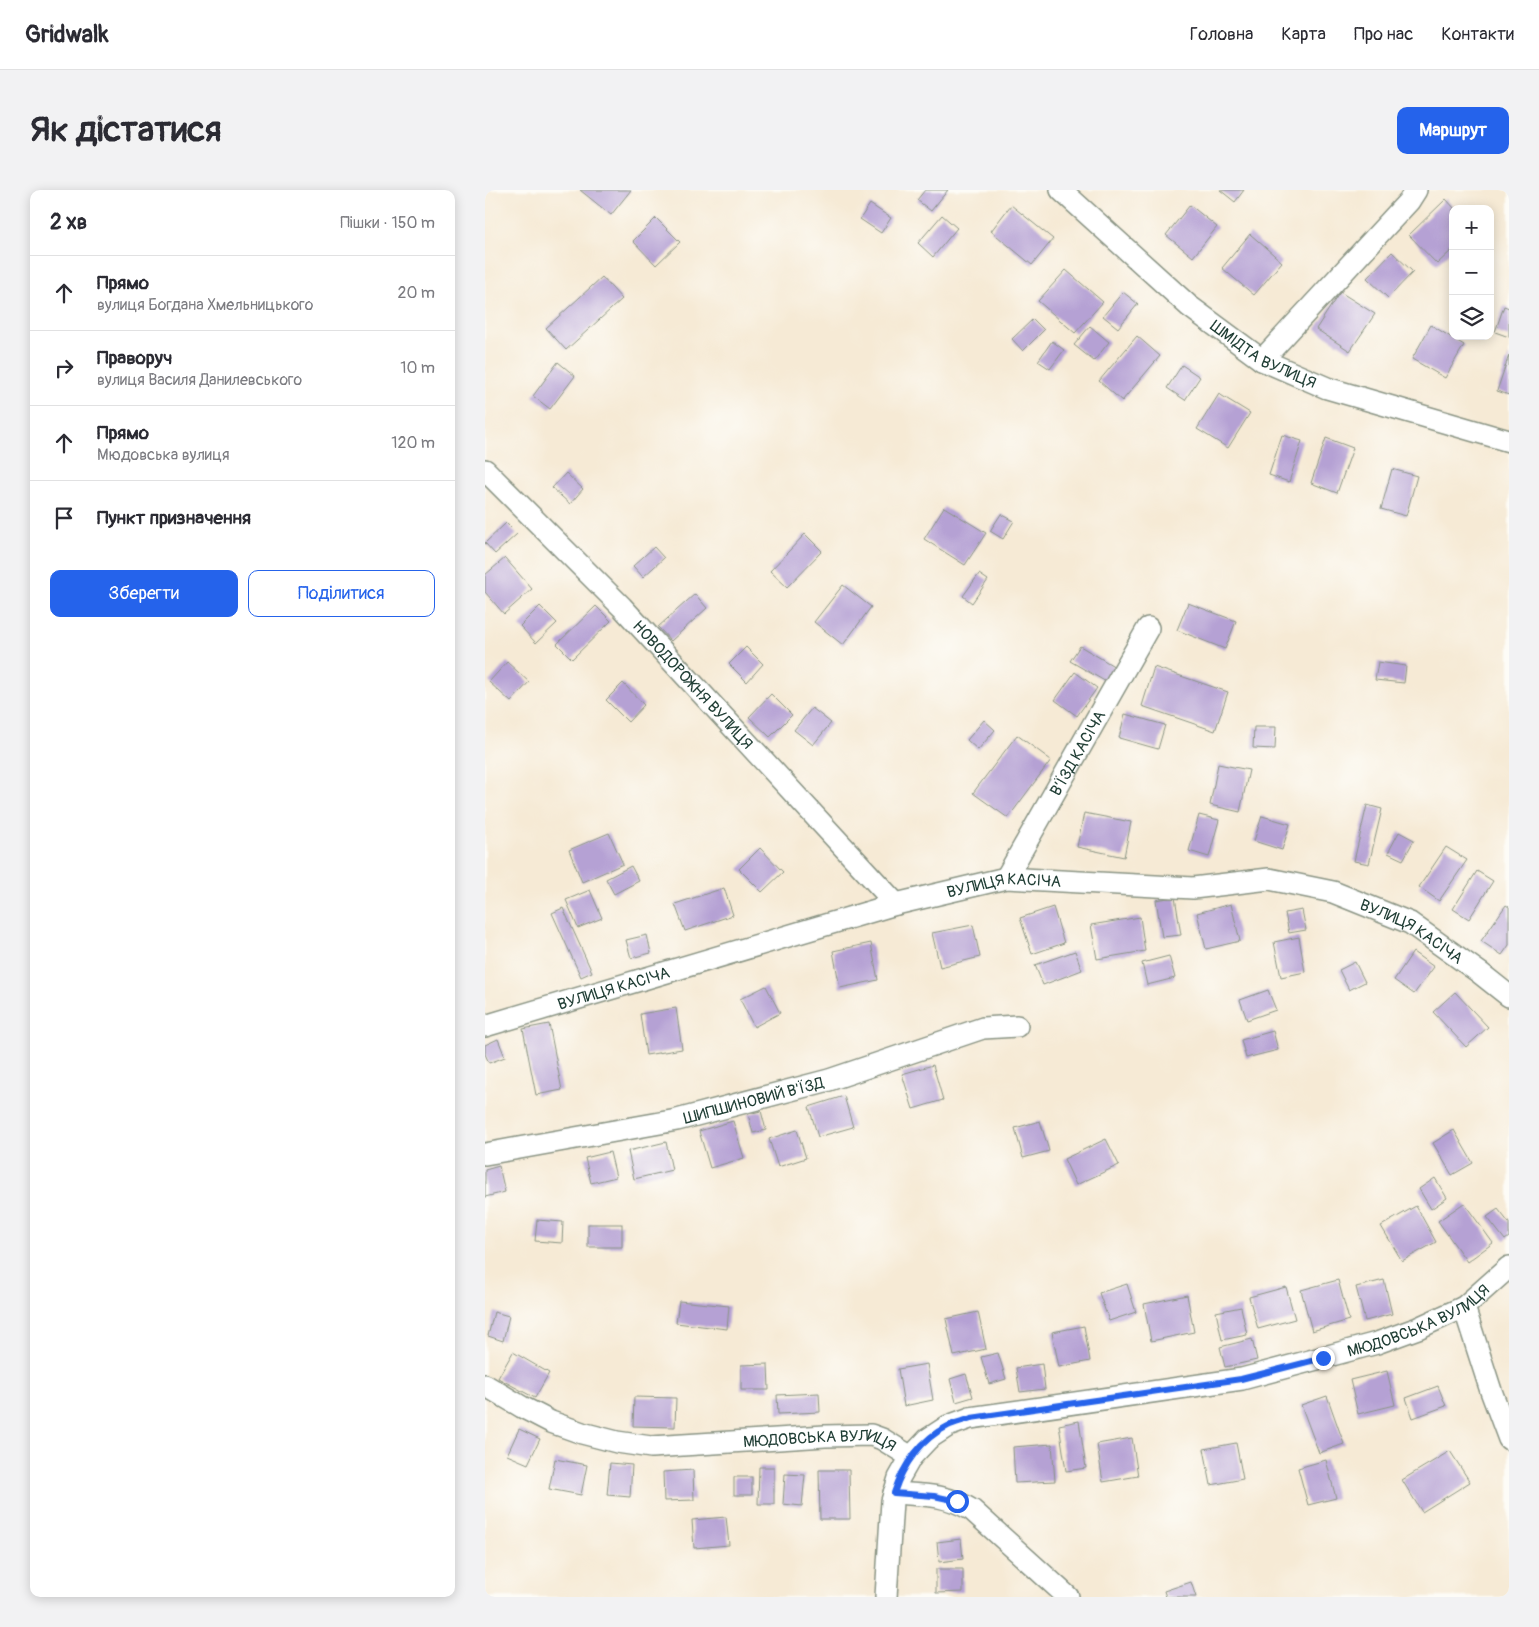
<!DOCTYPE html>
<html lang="uk">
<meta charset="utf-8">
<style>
body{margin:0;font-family:Pangolin,sans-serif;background:#f2f2f3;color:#2b2b33}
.controls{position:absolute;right:15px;top:15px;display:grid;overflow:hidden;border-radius:10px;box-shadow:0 2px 12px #0003}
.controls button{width:45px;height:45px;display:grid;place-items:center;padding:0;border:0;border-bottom:1px solid #e1e1e2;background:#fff;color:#2b2b33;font:25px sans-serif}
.stop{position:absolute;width:15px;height:15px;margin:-11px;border:4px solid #2563eb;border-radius:50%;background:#fff}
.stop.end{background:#2563eb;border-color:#fff;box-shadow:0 1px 5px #0008}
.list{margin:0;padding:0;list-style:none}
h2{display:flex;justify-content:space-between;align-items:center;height:65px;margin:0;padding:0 20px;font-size:21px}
h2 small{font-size:16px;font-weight:400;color:#7c7c81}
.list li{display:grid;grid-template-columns:32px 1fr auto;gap:15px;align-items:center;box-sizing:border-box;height:75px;padding:0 20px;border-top:1px solid #e1e1e2}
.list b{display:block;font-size:19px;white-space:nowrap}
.list p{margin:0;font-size:16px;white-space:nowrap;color:#7c7c81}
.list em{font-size:16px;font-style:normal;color:#7c7c81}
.actions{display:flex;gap:10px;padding:15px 20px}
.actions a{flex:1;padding:11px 0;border:1px solid #2563eb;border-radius:10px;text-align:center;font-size:18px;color:#2563eb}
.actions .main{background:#2563eb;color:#fff}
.icon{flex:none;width:28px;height:28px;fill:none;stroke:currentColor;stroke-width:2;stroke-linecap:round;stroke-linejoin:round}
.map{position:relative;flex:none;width:1024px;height:1407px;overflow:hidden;border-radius:10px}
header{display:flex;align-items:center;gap:30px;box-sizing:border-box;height:70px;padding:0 25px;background:#fff;border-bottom:1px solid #e1e1e2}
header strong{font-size:24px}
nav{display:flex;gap:28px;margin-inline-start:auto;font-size:18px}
.intro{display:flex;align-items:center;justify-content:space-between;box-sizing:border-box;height:120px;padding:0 30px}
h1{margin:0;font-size:35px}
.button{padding:12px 22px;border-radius:10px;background:#2563eb;color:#fff;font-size:18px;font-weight:700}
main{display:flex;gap:30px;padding:0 30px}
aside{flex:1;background:#fff;border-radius:10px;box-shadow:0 2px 12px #0003}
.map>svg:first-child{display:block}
</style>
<header>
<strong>Gridwalk</strong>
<nav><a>Головна</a><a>Карта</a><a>Про нас</a><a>Контакти</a></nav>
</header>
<div class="intro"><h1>Як дістатися</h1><a class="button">Маршрут</a></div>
<main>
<aside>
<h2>2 хв<small>Пішки · 150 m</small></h2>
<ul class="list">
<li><svg class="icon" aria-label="ahead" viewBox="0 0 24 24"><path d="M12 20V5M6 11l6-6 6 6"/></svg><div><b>Прямо</b><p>вулиця Богдана Хмельницького</p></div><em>20 m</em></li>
<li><svg class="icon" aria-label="right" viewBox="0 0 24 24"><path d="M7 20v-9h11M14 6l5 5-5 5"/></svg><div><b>Праворуч</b><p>вулиця Василя Данилевського</p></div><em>10 m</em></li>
<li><svg class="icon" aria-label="ahead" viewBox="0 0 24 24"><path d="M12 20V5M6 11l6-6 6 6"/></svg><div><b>Прямо</b><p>Мюдовська вулиця</p></div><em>120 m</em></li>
<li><svg class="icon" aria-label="arrive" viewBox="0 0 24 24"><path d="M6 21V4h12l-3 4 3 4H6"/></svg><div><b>Пункт призначення</b></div></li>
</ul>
<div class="actions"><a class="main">Зберегти</a><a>Поділитися</a></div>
</aside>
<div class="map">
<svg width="1024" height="1407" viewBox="0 0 1024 1407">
<rect width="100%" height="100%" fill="#fdfcf7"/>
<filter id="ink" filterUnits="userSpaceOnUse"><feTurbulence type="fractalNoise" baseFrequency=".02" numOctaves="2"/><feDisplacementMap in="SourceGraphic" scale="10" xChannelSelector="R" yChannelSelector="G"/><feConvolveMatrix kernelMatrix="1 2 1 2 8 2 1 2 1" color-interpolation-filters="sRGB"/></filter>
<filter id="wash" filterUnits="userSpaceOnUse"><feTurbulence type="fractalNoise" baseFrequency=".0096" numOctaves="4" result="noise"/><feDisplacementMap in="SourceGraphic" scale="20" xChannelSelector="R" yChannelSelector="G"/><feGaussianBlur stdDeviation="1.12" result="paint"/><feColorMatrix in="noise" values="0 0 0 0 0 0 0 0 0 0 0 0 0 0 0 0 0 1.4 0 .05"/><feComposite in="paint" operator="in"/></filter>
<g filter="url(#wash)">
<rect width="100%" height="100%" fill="#f6ead5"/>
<g id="blocks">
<!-- building -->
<g fill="#b5a1d4">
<polygon points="95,0 146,0 126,25"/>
<polygon points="440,0 463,0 446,21 432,10"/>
<polygon points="735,0 759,0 750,12"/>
<polygon points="961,9 970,19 968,19 968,59 952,74 924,45"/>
<polygon points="385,14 406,28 396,43 375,29"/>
<polygon points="526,15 568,49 547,75 506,41"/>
<polygon points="705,15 732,37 708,67 681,45"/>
<polygon points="457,25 472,38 448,67 433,53"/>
<polygon points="171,28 195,52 171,75 148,51"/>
<polygon points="765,44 797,72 769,105 737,78"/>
<polygon points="907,62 928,82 903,108 882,88"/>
<polygon points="581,80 618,112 590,143 553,111"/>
<polygon points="117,87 137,109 81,160 61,138"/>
<polygon points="638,102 653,114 633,138 618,126"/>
<polygon points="855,102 890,124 865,161 831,139"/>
<polygon points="1019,116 1024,118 1024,147 1010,142"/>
<polygon points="548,129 559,140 538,161 527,149"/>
<polygon points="946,135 979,155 960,188 927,169"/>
<polygon points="605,136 624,152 609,171 589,155"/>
<polygon points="652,146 675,166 637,211 614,191"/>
<polygon points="567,151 579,160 565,179 553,171"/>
<polygon points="1024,165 1024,205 1012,201"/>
<polygon points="73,172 90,186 65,219 48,206"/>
<polygon points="697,175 715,187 700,210 682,198"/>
<polygon points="734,204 765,223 743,258 712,239"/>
<polygon points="797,245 817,251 804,292 784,285"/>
<polygon points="841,248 868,258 852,303 826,293"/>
<polygon points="907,279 932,286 921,326 896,319"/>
<polygon points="81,283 98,299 85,314 67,298"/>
<polygon points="459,317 501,343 480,375 439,349"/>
<polygon points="516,324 529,331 518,349 505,341"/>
<polygon points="21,333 32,344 10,364 0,353"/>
<polygon points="320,344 337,361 302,397 285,381"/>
<polygon points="169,357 179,368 158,387 148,376"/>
<polygon points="20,368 47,399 19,424 0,402 0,385"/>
<polygon points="494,384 503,390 487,413 478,406"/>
<polygon points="358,395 386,417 358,455 329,432"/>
<polygon points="210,404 222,418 186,451 173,437"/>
<polygon points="703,413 751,431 740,459 692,440"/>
<polygon points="55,416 72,433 51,453 35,436"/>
<polygon points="111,416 126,431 87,469 72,454"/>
<polygon points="595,456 632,478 623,493 585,471"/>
<polygon points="261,457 278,474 262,492 244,474"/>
<polygon points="22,472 44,492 26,512 4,492"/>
<polygon points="893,472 921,476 919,493 890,490"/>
<polygon points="669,477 743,502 730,541 657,516"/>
<polygon points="590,482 612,498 592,526 570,510"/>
<polygon points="138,493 159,515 143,532 121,510"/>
<polygon points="286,504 307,525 285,547 264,527"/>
<polygon points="327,518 346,533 328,555 309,540"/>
<polygon points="640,524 680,535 673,559 634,548"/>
<polygon points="499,530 510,540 493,560 482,550"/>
<polygon points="769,537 791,537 790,559 768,558"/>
<polygon points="532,545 566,570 523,628 488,603"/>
<polygon points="733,574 764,580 755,622 725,615"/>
<polygon points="882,615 897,619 884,674 869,671"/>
<polygon points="599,623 646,632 639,667 592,657"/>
<polygon points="714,625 734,630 724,667 704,661"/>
<polygon points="777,626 805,634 797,660 769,651"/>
<polygon points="914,642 929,650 918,670 903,663"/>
<polygon points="124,643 138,674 97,692 84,660"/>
<polygon points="961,657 982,670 954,711 934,697"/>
<polygon points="275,658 298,682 277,702 254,679"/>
<polygon points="146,676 154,691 129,704 121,689"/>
<polygon points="992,681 1008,691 984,729 968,719"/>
<polygon points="239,698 248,725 200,741 190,714"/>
<polygon points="105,700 117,728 93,738 81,710"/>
<polygon points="690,707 696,745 677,747 671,710"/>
<polygon points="746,714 755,751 721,759 712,723"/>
<polygon points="1021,715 1024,717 1024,755 1017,765 996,751"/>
<polygon points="568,717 579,753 547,764 535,728"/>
<polygon points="78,718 107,782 96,787 67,723"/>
<polygon points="817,720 821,740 804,743 800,723"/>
<polygon points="655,727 660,761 612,769 606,735"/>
<polygon points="488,735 495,767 455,777 447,743"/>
<polygon points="162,745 166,763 146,768 141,750"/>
<polygon points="814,747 820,782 796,787 789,752"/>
<polygon points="386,753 393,790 355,798 348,761"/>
<polygon points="590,761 597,780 558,795 550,775"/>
<polygon points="928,762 949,777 929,804 909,790"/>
<polygon points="684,766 690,788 662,795 657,773"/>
<polygon points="870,772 880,792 864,800 854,780"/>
<polygon points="281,796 295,823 269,837 255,809"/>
<polygon points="783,800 791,820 762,830 755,810"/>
<polygon points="970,802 1003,837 981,857 948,822"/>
<polygon points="191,818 197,859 161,865 155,824"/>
<polygon points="64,834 77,900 51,905 38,839"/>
<polygon points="788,841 793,860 761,868 756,850"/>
<polygon points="13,849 20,867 4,873 0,864 0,855"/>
<polygon points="448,875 458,910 428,919 417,884"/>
<polygon points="359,906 368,937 333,947 324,917"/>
<polygon points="276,921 281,940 268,943 263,924"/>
<polygon points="248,931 259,968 225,978 214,941"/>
<polygon points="555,931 564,961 538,968 530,938"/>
<polygon points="312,940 321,968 293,977 284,949"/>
<polygon points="969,940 988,973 967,985 948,953"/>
<polygon points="621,949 634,975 591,995 579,969"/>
<polygon points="181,952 187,980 149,989 143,961"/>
<polygon points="125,962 131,987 106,993 100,968"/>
<polygon points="14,976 20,1002 0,1007 0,980"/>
<polygon points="950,988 962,1008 946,1019 934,999"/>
<polygon points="979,1013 1008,1053 982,1072 953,1031"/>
<polygon points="931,1016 951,1052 917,1071 896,1036"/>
<polygon points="1013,1019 1024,1033 1024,1047 1020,1050 1002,1027"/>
<polygon points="52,1030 78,1032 77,1053 50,1051"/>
<rect x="103" y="1034" width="34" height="23"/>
<polygon points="853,1090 864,1130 827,1141 816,1100"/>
<polygon points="899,1090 907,1124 880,1131 871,1097"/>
<polygon points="642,1094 651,1122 624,1131 614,1103"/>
<polygon points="801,1097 810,1129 773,1139 764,1107"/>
<polygon points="702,1105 709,1142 666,1151 659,1114"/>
<polygon points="194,1111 244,1116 242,1139 191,1133"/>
<polygon points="756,1117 762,1145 737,1150 731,1122"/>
<polygon points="9,1122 24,1126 18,1151 3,1146"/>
<polygon points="493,1122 501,1159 469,1166 461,1129"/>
<polygon points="599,1136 605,1171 574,1177 567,1142"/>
<polygon points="767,1149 772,1170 740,1177 735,1157"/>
<polygon points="28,1162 64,1183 50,1208 13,1188"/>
<polygon points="513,1163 521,1189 504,1194 496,1167"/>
<polygon points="283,1174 284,1200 256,1200 256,1175"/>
<polygon points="442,1174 448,1210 419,1216 413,1179"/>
<polygon points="557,1174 560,1199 535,1202 531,1178"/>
<polygon points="902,1181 910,1215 873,1224 865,1190"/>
<polygon points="481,1184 488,1207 471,1212 465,1189"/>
<polygon points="953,1196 961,1216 928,1228 921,1208"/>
<polygon points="334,1203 335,1222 293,1224 292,1205"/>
<polygon points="842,1206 859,1254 834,1263 816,1215"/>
<polygon points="149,1207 191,1208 190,1237 148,1236"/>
<polygon points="594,1231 601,1278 581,1281 574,1235"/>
<polygon points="34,1239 55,1249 43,1274 22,1265"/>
<polygon points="647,1248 653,1286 618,1292 612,1254"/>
<polygon points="751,1253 758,1289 726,1295 719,1259"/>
<polygon points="567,1254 570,1291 530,1293 528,1257"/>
<polygon points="965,1261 985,1292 937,1322 917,1290"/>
<polygon points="70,1269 102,1275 96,1305 64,1299"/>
<polygon points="841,1270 851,1308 823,1315 813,1278"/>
<polygon points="125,1273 147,1275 145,1307 122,1305"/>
<polygon points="274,1277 289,1277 289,1314 273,1314"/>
<polygon points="208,1280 209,1310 179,1311 178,1282"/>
<polygon points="334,1280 364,1280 365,1329 335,1329"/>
<polygon points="300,1284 320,1285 317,1316 298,1314"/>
<rect x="249" y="1287" width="18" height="18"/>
<polygon points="241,1327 244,1355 209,1358 207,1330"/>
<polygon points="476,1349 478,1369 454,1372 452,1352"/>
<polygon points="451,1379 478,1379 478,1402 451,1403"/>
<polygon points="706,1392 711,1407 681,1407 679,1401"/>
</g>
</g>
</g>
<g filter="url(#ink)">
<use href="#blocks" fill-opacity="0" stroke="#8a9484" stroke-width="1"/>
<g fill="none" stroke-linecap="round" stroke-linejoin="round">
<defs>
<g id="street">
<path id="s1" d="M576,0L704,116L777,170L842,198L1024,251"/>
<polyline points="777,170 924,11 931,0"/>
<path id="s2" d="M0,280L137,417L411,714"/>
<path id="s3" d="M521,688L663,438"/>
<path id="s4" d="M0,836L411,714L521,688L708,698L784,689L848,702L925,733L995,783L1024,806"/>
<path id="s5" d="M0,964L192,930L344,890L498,838L532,836"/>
<polyline points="979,1117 1006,1201 1024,1249"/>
<path id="s6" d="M0,1195L37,1217L66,1232L97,1243L132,1252L166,1257L340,1246L386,1245L397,1249L426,1267"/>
<path d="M409,1303C440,1305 460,1304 487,1320L583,1407"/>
<path id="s7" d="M401,1407L407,1311L414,1288L426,1267L443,1249L463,1236L485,1228L757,1189L892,1153L933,1138L979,1117L1024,1077"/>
</g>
</defs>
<!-- street casing -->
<use href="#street" stroke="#8a9484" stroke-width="24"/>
<!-- street -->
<use href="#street" stroke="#fff" stroke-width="21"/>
</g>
</g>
<g fill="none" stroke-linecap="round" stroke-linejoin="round" filter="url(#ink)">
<!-- route -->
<path stroke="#2563eb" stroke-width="6" d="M472,1311L449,1306L409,1303C418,1275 436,1249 463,1236C470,1233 478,1231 486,1228L756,1189L838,1168"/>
</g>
<g text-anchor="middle" stroke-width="5" stroke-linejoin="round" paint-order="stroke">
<!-- street labels -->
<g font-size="16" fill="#1f3d34" stroke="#fdfcf7">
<text dy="6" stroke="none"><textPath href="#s1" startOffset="262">ШМІДТА ВУЛИЦЯ</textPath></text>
<text dy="6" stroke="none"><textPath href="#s2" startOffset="299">НОВОДОРОЖНЯ ВУЛИЦЯ</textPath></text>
<text dy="6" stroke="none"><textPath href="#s3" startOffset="144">В’ЇЗД КАСІЧА</textPath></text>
<text dy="6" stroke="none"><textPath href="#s4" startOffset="539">ВУЛИЦЯ КАСІЧА</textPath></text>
<text dy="6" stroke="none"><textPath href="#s4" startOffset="959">ВУЛИЦЯ КАСІЧА</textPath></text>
<text dy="6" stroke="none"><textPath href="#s4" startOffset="134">ВУЛИЦЯ КАСІЧА</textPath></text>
<text dy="6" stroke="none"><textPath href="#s5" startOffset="274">ШИПШИНОВИЙ В'ЇЗД</textPath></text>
<text dy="6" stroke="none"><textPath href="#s7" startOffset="678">МЮДОВСЬКА ВУЛИЦЯ</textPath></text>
<text dy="6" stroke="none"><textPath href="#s6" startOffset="349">МЮДОВСЬКА ВУЛИЦЯ</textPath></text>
</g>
</g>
</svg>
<div class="controls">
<button>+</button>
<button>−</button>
<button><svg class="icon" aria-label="layers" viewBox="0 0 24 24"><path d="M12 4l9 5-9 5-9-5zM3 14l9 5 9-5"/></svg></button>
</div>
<div class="stop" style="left:472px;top:1311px"></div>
<div class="stop end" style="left:838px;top:1168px"></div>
</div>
</main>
